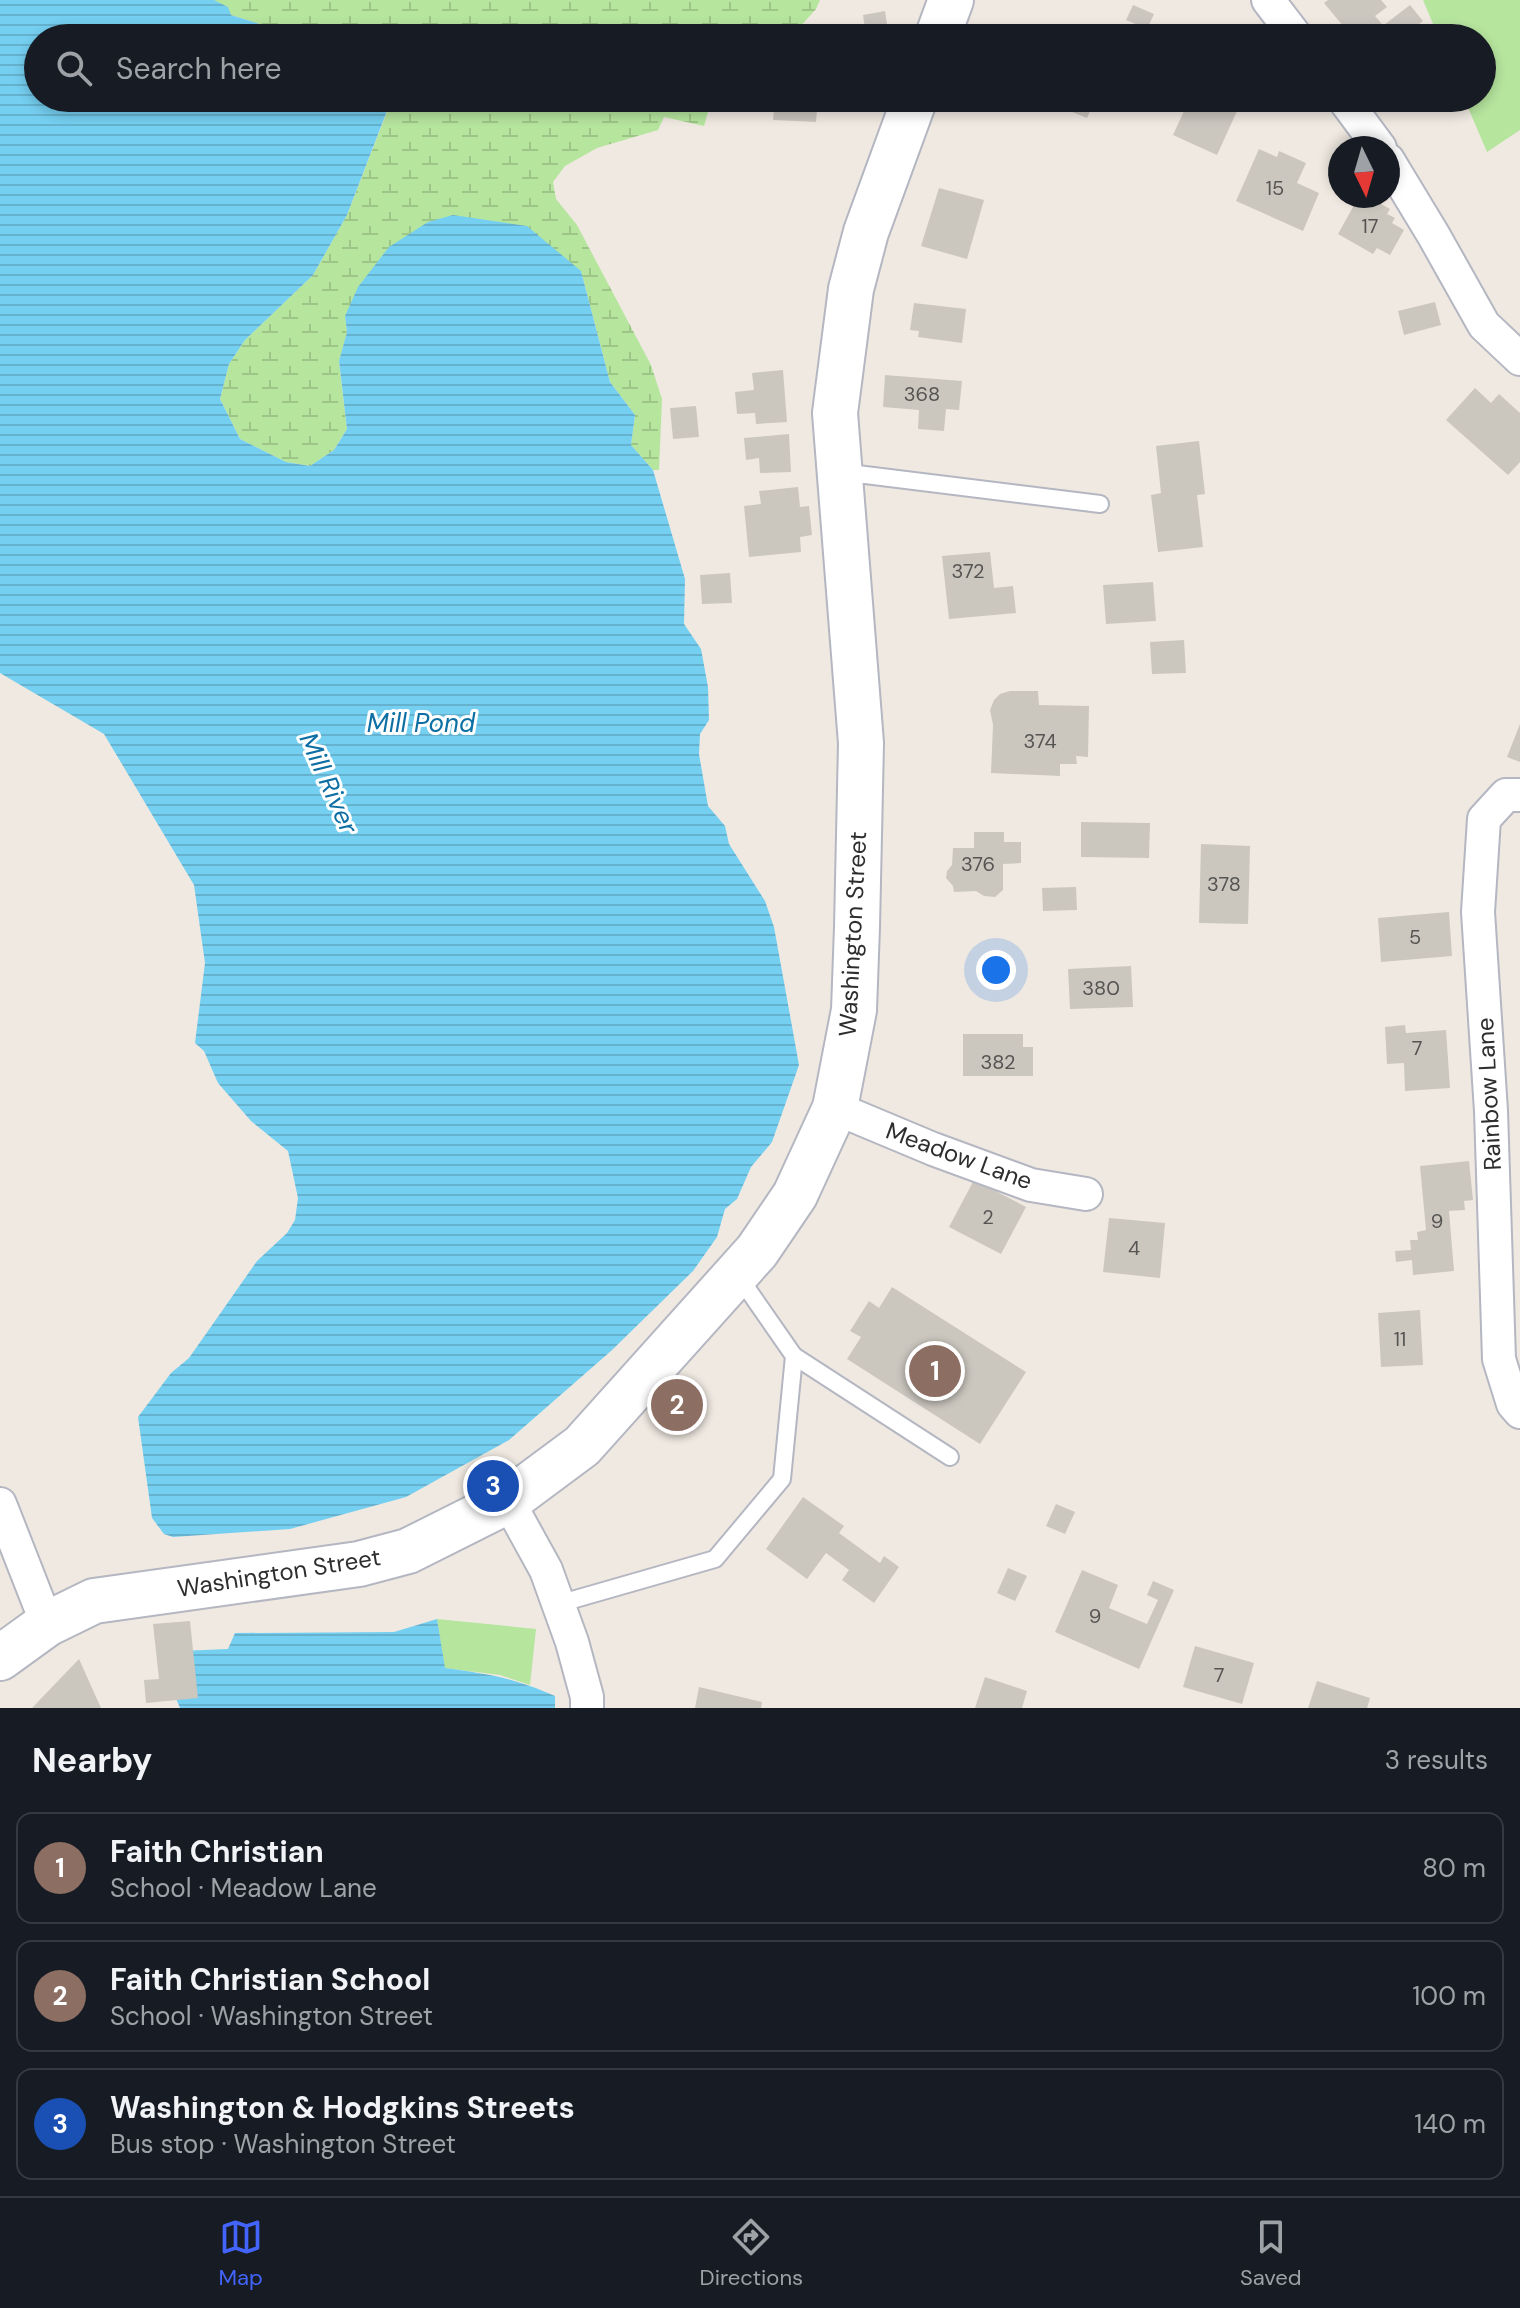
<!DOCTYPE html>
<meta charset="utf-8">
<style>
body{margin:0;font-family:"DM Sans",sans-serif;background:#242831;color:#f1f3f6}
.compass{position:absolute;left:1328px;top:136px;width:72px;height:72px;border-radius:50%;background:#171b24;box-shadow:0 4px 12px #0003;rotate:175deg}
.you{position:absolute;left:996px;top:970px;width:28px;height:28px;margin:-20px;border:6px solid #fff;border-radius:50%;background:#1a73e8;box-shadow:0 0 0 12px #1a73e833}
.badge{display:grid;place-items:center;width:52px;height:52px;border-radius:50%;background:#4264fb;color:#fff;font-size:26px;font-weight:700}
.pin{position:absolute;translate:-50% -50%;border:4px solid #fff;box-shadow:0 2px 8px #0006}
.list{margin:0;padding:0;list-style:none}
h2{display:flex;justify-content:space-between;align-items:center;height:104px;margin:0;padding:0 32px;font-size:34px}
h2 small{font-size:26px;font-weight:400;color:#9ea1a6}
.list li{display:grid;grid-template-columns:52px 1fr auto;gap:24px;align-items:center;box-sizing:border-box;height:112px;margin:0 16px 16px;padding:0 16px;border:2px solid #363941;border-radius:16px}
.list b{display:block;font-size:30px;white-space:nowrap}
.list p{margin:0;font-size:26px;white-space:nowrap;color:#9ea1a6}
.list em{font-size:26px;font-style:normal;color:#9ea1a6}
.icon{flex:none;width:44px;height:44px;fill:none;stroke:currentColor;stroke-width:2;stroke-linecap:round;stroke-linejoin:round}
.map{position:relative;flex:none;width:1520px;height:1708px;overflow:hidden}
.search{position:absolute;background:#171b24;box-shadow:0 4px 12px #0003;left:24px;right:24px;top:24px;height:88px;display:flex;align-items:center;gap:20px;box-sizing:border-box;padding:0 28px;border-radius:44px;color:#9ea1a6;font-size:30px}
.sheet{height:488px;background:#171b24}
nav{display:flex;justify-content:space-around;align-items:center;box-sizing:border-box;height:112px;border-top:2px solid #363941;background:#171b24;font-size:22px;color:#9ea1a6}
nav a{display:grid;justify-items:center;gap:4px}
nav .on{color:#4264fb}
.map>svg:first-child{display:block}
</style>
<div class="map">
<svg width="1520" height="1708" viewBox="0 0 1520 1708">
<defs>
<pattern id="wetland-marsh" width="20" height="14" patternUnits="userSpaceOnUse" patternTransform="scale(2)"><rect width="20" height="14" fill="#b6e59e"/><path d="M1 5h8M5 5V1M11 12h8M15 12V8" fill="none" stroke="#9dc588"/></pattern>
<pattern id="water-rules" width="6" height="5" patternUnits="userSpaceOnUse" patternTransform="scale(2)"><rect width="6" height="5" fill="#75cff0"/><path d="M0 2.5h6" fill="none" stroke="#66b2ce"/></pattern>
</defs>
<rect width="100%" height="100%" fill="#efe9e1"/>
<!-- wetland -->
<g fill="url(#wetland-marsh)">
<polygon points="214,0 820,0 816,9 790,38 277,38 257,23 231,15"/>
<polygon points="375,98 712,98 704,126 664,117 658,130 597,148 565,166 553,182 556,199 577,225 651,365 662,399 659,470 653,470 631,445 635,415 610,382 581,271 345,315 347,332 339,362 347,429 334,450 310,466 286,462 240,439 220,399 229,364 245,340 313,275 347,215 387,112"/>
</g>
<!-- park -->
<g fill="#b6e59e">
<polygon points="1423,0 1520,0 1520,130 1487,152 1464,98 1482,98 1482,38 1439,38"/>
<polygon points="437,1619 536,1629 530,1685 500,1675 444,1668"/>
</g>
<!-- water -->
<g fill="url(#water-rules)">
<polygon points="0,0 214,0 228,7 231,15 257,23 277,38 38,38 38,98 375,98 387,111 347,215 313,275 245,340 229,364 220,399 240,439 286,462 310,466 334,450 347,429 339,361 347,332 345,316 358,287 389,247 428,222 453,215 527,226 581,271 610,382 635,415 631,445 653,470 685,579 684,624 701,649 708,687 709,720 700,734 699,754 708,806 725,826 729,844 765,901 774,927 799,1065 772,1142 751,1167 737,1199 725,1209 717,1237 693,1271 611,1351 509,1440 406,1497 290,1529 173,1537 164,1534 152,1518 138,1417 171,1373 189,1358 257,1261 287,1233 295,1220 298,1198 288,1151 251,1121 218,1083 204,1051 195,1043 205,963 194,885 104,734 0,673"/>
<path d="M437,1619L445,1668C488,1674 515,1678 555,1696V1708H180L157,1652L228,1649L235,1633L394,1632Z"/>
</g>
<!-- building -->
<g fill="#cbc7bf">
<polygon points="1328,0 1381,0 1387,7 1375,16 1382,24 1366,38 1353,38 1324,3"/>
<polygon points="1133,5 1154,14 1147,29 1126,20"/>
<polygon points="1410,5 1423,21 1401,38 1394,38 1384,25"/>
<polygon points="885,11 888,31 866,35 863,15"/>
<polygon points="775,98 818,98 816,122 773,120"/>
<polygon points="1038,98 1104,98 1100,108 1093,105 1087,118"/>
<polygon points="1190,98 1243,98 1217,155 1173,135"/>
<polygon points="1389,98 1419,98 1399,112"/>
<polygon points="1259,149 1277,157 1279,151 1306,163 1297,183 1319,193 1303,231 1236,201"/>
<polygon points="939,188 984,200 967,259 921,246"/>
<polygon points="1359,196 1367,196 1390,209 1387,214 1395,218 1392,223 1404,230 1390,255 1377,248 1373,254 1338,234"/>
<polygon points="1435,302 1441,325 1404,335 1398,311"/>
<polygon points="914,303 966,309 962,343 918,337 919,331 910,330"/>
<polygon points="783,370 787,422 756,424 755,413 737,414 735,392 754,390 752,373"/>
<polygon points="885,375 962,381 959,410 946,409 944,431 918,429 919,410 883,407"/>
<polygon points="1475,388 1491,403 1499,394 1520,413 1520,462 1508,475 1446,420"/>
<polygon points="696,406 699,437 673,439 670,408"/>
<polygon points="789,434 791,472 760,473 759,458 746,460 744,438"/>
<polygon points="1199,441 1205,494 1197,495 1203,547 1158,552 1151,495 1161,493 1156,446"/>
<polygon points="798,487 800,507 809,506 812,535 800,537 801,552 749,557 744,506 761,504 759,491"/>
<polygon points="990,552 994,588 1013,586 1016,613 949,619 942,556"/>
<polygon points="730,573 732,603 702,604 700,575"/>
<polygon points="1153,582 1156,621 1106,624 1103,585"/>
<polygon points="1184,640 1186,673 1152,674 1150,642"/>
<polygon points="1010,691 1038,691 1039,705 1089,706 1088,757 1076,756 1077,764 1060,764 1060,776 991,773 993,725 990,710 994,700 1000,694"/>
<polygon points="1520,724 1520,762 1507,757"/>
<polygon points="1081,822 1150,823 1149,858 1081,857"/>
<polygon points="974,832 1004,832 1004,842 1021,842 1021,863 1003,864 1003,890 995,897 984,896 976,891 954,892 953,886 946,878 947,871 952,865 953,848 974,848"/>
<polygon points="1201,844 1250,846 1248,924 1199,923"/>
<polygon points="1076,887 1077,910 1043,911 1042,888"/>
<polygon points="1449,912 1452,956 1381,962 1378,918"/>
<polygon points="1131,966 1133,1007 1070,1009 1068,969"/>
<polygon points="1405,1025 1406,1033 1446,1030 1450,1088 1405,1091 1404,1063 1387,1064 1385,1027"/>
<polygon points="963,1034 1023,1034 1023,1047 1033,1047 1033,1076 963,1076"/>
<polygon points="1469,1161 1473,1200 1464,1201 1465,1210 1449,1211 1454,1271 1413,1275 1412,1260 1396,1262 1395,1251 1411,1250 1410,1240 1418,1240 1417,1232 1426,1230 1420,1166"/>
<polygon points="974,1180 1026,1207 1001,1254 949,1227"/>
<polygon points="1109,1218 1165,1223 1160,1278 1103,1272"/>
<polygon points="892,1287 1026,1372 980,1444 847,1359 861,1337 850,1331 869,1301 879,1308"/>
<polygon points="1420,1310 1423,1365 1381,1367 1378,1313"/>
<polygon points="803,1497 844,1526 839,1533 880,1563 884,1556 899,1567 874,1603 842,1580 849,1570 826,1553 807,1579 766,1549"/>
<polygon points="1056,1504 1075,1512 1065,1534 1046,1526"/>
<polygon points="1008,1568 1027,1576 1015,1601 997,1593"/>
<polygon points="1082,1570 1118,1585 1109,1608 1147,1624 1158,1600 1147,1595 1153,1581 1174,1590 1139,1669 1055,1632"/>
<polygon points="190,1621 198,1698 146,1703 144,1680 159,1679 153,1624"/>
<polygon points="1195,1646 1254,1663 1242,1704 1183,1687"/>
<polygon points="79,1659 101,1708 32,1708"/>
<polygon points="985,1677 1027,1691 1022,1708 975,1708"/>
<polygon points="1317,1681 1370,1698 1367,1708 1308,1708"/>
<polygon points="699,1687 762,1702 761,1708 695,1708"/>
</g>
<g fill="none" stroke-linecap="round" stroke-linejoin="round">
<defs>
<g id="lane">
<polyline points="841,472 1100,504"/>
<polyline points="794,1356 950,1457"/>
<polyline points="558,1604 715,1559 782,1479 794,1356 737,1274"/>
</g>
<g id="street">
<polyline points="1268,0 1297,38"/>
<polyline points="1343,98 1380,148"/>
<polyline points="1388,160 1434,236 1484,325 1520,359"/>
<polyline points="1520,795 1506,795 1484,819 1478,912 1491,1111 1499,1359 1513,1404 1520,1412"/>
<polyline points="835,1108 933,1149 1031,1185 1086,1194"/>
<polyline points="508,1501 546,1570 572,1642 587,1697 587,1708"/>
<polyline points="0,1504 47,1624"/>
</g>
<g id="secondary">
<polyline points="937,38 951,0"/>
<polyline points="0,1658 47,1624 94,1601 359,1564 408,1551 508,1501 582,1446 757,1251 795,1195 835,1108 854,1010 857,927 861,743 835,413 851,289 866,232 915,98"/>
</g>
</defs>
<!-- lane casing -->
<use href="#lane" stroke="#b4b7c1" stroke-width="20"/>
<!-- street casing -->
<use href="#street" stroke="#b4b7c1" stroke-width="36"/>
<!-- secondary casing -->
<use href="#secondary" stroke="#b4b7c1" stroke-width="48"/>
<!-- lane -->
<use href="#lane" stroke="#fff" stroke-width="16"/>
<!-- street -->
<use href="#street" stroke="#fff" stroke-width="32"/>
<!-- secondary -->
<use href="#secondary" stroke="#fff" stroke-width="44"/>
</g>
<g text-anchor="middle" stroke-width="6" stroke-linejoin="round" paint-order="stroke">
<!-- number labels -->
<g font-size="20" fill="#555452">
<text x="1275" y="195">15</text>
<text x="1370" y="233">17</text>
<text x="922" y="401">368</text>
<text x="968" y="578">372</text>
<text x="1040" y="748">374</text>
<text x="978" y="871">376</text>
<text x="1224" y="891">378</text>
<text x="1415" y="944">5</text>
<text x="1101" y="995">380</text>
<text x="1417" y="1055">7</text>
<text x="998" y="1069">382</text>
<text x="988" y="1224">2</text>
<text x="1437" y="1228">9</text>
<text x="1134" y="1255">4</text>
<text x="1400" y="1346">11</text>
<text x="1095" y="1623">9</text>
<text x="1219" y="1682">7</text>
</g>
<!-- street labels -->
<g font-size="24" fill="#2e2e2e" stroke="#fff">
<text transform="translate(853 934) rotate(-87)" y="8">Washington Street</text>
<text transform="translate(1489 1094) rotate(-93)" y="8">Rainbow Lane</text>
<text transform="translate(959 1156) rotate(20)" y="8">Meadow Lane</text>
<text transform="translate(279 1573) rotate(-9)" y="8">Washington Street</text>
</g>
<!-- water labels -->
<g font-size="26" font-style="italic" fill="#0d6fa3" stroke="#fff">
<text x="421" y="732">Mill Pond</text>
<text transform="translate(329 783) rotate(66)" y="9">Mill River</text>
</g>
</g>
</svg>
<svg class="compass" viewBox="-18 -18 36 36"><path d="M0-13l5 13h-10z" fill="#e53935"/><path d="M0 13l5-13h-10z" fill="#9ea1a6"/></svg>
<div class="you"></div>
<div class="pin badge" style="left:935px;top:1371px;background:#8d6e63">1</div>
<div class="pin badge" style="left:677px;top:1405px;background:#8d6e63">2</div>
<div class="pin badge" style="left:493px;top:1486px;background:#1a4fb4">3</div>
<div class="search"><svg class="icon" aria-label="search" viewBox="0 0 24 24"><circle cx="10" cy="10" r="6"/><path d="M15 15l6 6"/></svg>Search here</div>
</div>
<section class="sheet">
<h2>Nearby<small>3 results</small></h2>
<ul class="list">
<li><span class="badge" style="background:#8d6e63">1</span><div><b>Faith Christian</b><p>School · Meadow Lane</p></div><em>80 m</em></li>
<li><span class="badge" style="background:#8d6e63">2</span><div><b>Faith Christian School</b><p>School · Washington Street</p></div><em>100 m</em></li>
<li><span class="badge" style="background:#1a4fb4">3</span><div><b>Washington &amp; Hodgkins Streets</b><p>Bus stop · Washington Street</p></div><em>140 m</em></li>
</ul>
</section>
<nav>
<a class="on"><svg class="icon" aria-label="map" viewBox="0 0 24 24"><path d="M3 6l6-2 6 2 6-2v14l-6 2-6-2-6 2zM9 4v14M15 6v14"/></svg>Map</a>
<a><svg class="icon" aria-label="directions" viewBox="0 0 24 24"><path d="M12 3l9 9-9 9-9-9zM9 14v-3h6M13 9l2 2-2 2"/></svg>Directions</a>
<a><svg class="icon" aria-label="saved" viewBox="0 0 24 24"><path d="M7 4h10v16l-5-4-5 4z"/></svg>Saved</a>
</nav>
